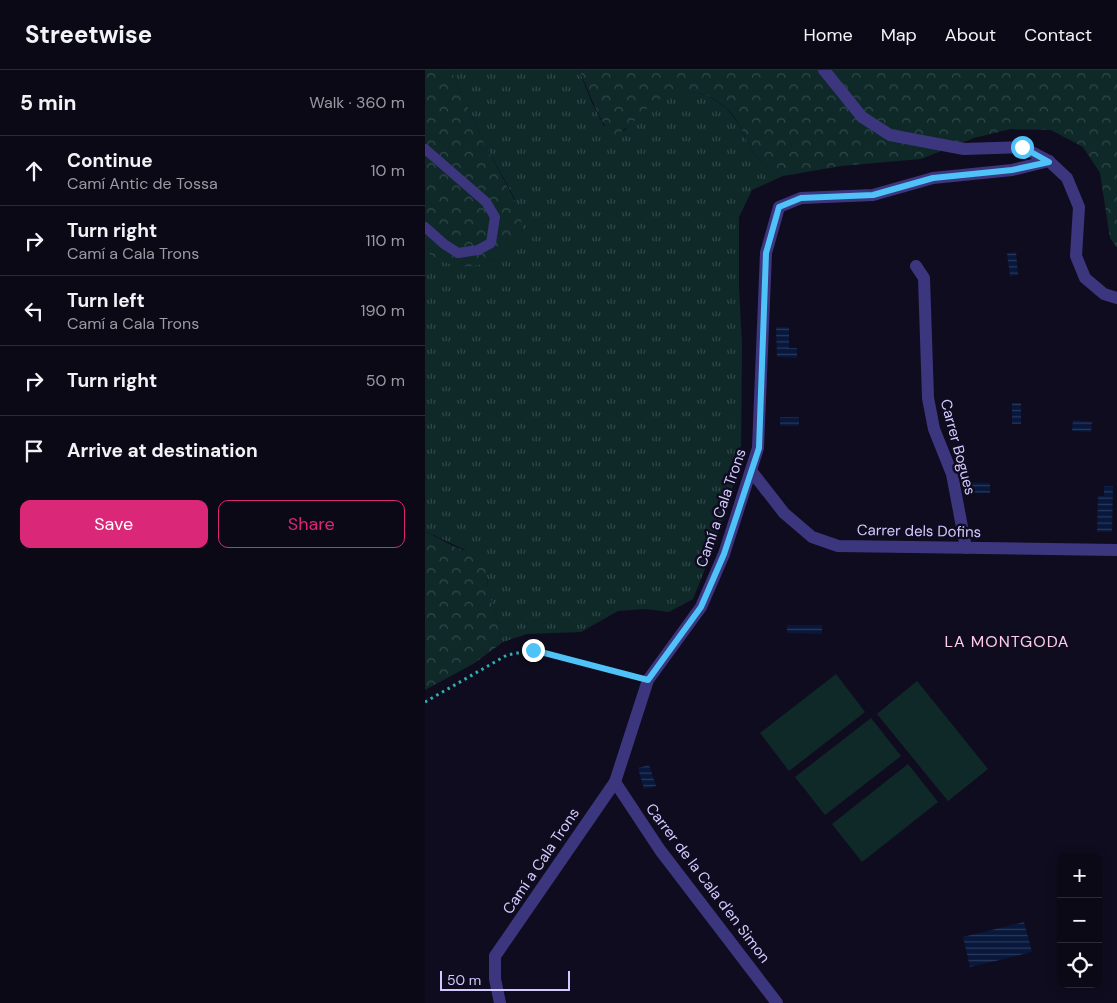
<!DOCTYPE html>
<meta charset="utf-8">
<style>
body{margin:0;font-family:"DM Sans",sans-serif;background:#151220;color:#f1f3f6}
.controls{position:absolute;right:15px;bottom:15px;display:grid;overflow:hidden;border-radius:10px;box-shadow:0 2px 12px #0003}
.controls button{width:45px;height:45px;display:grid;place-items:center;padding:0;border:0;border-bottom:1px solid #2c2a36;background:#0c0917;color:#f1f3f6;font:25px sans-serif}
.scale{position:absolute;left:15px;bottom:12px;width:130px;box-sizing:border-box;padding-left:5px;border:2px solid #d2caff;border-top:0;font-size:14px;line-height:18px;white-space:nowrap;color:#d2caff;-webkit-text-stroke:4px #100c1f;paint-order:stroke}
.stop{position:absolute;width:15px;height:15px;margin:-11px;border:4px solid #4fc3f7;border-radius:50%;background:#fff}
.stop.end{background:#4fc3f7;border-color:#fff;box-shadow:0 1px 5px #0008}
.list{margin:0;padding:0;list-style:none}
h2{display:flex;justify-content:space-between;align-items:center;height:65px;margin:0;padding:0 20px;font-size:21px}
h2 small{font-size:16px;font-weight:400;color:#9a9aa1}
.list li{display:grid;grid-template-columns:32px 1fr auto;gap:15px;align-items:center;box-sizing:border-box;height:70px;padding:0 20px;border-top:1px solid #2c2a36}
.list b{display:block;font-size:19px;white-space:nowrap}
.list p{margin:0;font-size:16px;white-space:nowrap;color:#9a9aa1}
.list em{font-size:16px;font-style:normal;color:#9a9aa1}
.actions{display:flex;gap:10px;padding:15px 20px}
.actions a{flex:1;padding:11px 0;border:1px solid #db2777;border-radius:10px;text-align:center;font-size:18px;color:#db2777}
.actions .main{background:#db2777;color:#fff}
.icon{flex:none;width:28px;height:28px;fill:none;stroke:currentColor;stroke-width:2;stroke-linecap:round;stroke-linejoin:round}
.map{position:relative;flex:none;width:692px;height:933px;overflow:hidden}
header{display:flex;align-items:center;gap:30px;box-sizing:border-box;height:70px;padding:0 25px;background:#0c0917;border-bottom:1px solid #2c2a36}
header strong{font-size:24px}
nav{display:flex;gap:28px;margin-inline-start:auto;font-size:18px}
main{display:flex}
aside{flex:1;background:#0c0917}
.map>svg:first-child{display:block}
</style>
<header>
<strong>Streetwise</strong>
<nav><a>Home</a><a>Map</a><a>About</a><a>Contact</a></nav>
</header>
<main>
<aside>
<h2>5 min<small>Walk · 360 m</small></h2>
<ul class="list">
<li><svg class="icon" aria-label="ahead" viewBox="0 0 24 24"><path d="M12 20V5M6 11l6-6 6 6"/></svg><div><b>Continue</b><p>Camí Antic de Tossa</p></div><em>10 m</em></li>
<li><svg class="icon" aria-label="right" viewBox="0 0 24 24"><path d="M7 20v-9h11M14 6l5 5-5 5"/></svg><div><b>Turn right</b><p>Camí a Cala Trons</p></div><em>110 m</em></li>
<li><svg class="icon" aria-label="left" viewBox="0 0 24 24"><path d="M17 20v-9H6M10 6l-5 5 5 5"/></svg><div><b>Turn left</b><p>Camí a Cala Trons</p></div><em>190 m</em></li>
<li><svg class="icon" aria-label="right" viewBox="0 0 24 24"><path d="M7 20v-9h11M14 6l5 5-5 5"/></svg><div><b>Turn right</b></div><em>50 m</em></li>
<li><svg class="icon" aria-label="arrive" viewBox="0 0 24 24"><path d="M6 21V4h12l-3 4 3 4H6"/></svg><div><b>Arrive at destination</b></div></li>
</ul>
<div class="actions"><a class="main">Save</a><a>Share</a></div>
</aside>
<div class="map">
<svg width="692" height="933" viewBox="0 0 692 933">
<defs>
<pattern id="grass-tufts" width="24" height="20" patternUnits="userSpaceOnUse" patternTransform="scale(1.25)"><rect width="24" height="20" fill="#0f2929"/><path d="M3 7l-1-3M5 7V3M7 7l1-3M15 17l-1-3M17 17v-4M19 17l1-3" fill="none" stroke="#314749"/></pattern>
<pattern id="forest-crowns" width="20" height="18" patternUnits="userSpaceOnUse" patternTransform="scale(1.25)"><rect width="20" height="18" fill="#0f2929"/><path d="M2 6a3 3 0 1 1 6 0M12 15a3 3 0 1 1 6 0" fill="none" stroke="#314749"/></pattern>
<pattern id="water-rules" width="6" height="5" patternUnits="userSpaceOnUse" patternTransform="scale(1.25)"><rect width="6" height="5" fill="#08183c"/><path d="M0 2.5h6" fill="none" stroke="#2b3859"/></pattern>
</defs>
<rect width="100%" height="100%" fill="#100c1f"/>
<!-- grass -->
<path fill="url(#grass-tufts)" d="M26,0H154L167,33L179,56L199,61C209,51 218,39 229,31C256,13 292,22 310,49C319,62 324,80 336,91C342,97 351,101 358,106L327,120L314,147V218L317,274L316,383L311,407L288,479L268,529L244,542L221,539L193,541L156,562L102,564L78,572L63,519L62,506L40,480L0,461V181L5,185C31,193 42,202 68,189L90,129L60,75Z"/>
<!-- forest -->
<g fill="url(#forest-crowns)">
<path d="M0,0H26L60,75L95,140L98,165C67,195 40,210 0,181Z"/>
<path d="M154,0H692V178L685,168L675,103L658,77L626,60L586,59L549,68L496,89L416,96L358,106C351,101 342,97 336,91C324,80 319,62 310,48C294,25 264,15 239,27C217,36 211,57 187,66C171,45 165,23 154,0Z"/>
<polygon points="0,461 28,476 51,485 59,494 62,506 63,519 78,572 48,594 0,620"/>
</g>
<!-- garden -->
<g fill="#0f2929">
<polygon points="411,604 440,642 364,701 335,663"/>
<polygon points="492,611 563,699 523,731 452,644"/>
<polygon points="446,648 476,686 400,745 370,707"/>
<polygon points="483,694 513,732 437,792 407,754"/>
</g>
<!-- water -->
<g fill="url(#water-rules)">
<polygon points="591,182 593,205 585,206 582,183"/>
<polygon points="351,257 364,257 364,278 372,278 372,288 352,287"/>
<rect x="587" y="333" width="9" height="21"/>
<rect x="355" y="347" width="19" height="9"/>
<polygon points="648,350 667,352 666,362 647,361"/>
<polygon points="544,412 565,413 565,423 544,423"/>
<polygon points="679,416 688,416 687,462 672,462 673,426 679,426"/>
<polygon points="362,555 397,555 397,564 362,563"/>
<polygon points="224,695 231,716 219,719 213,698"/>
<polygon points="599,852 607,882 545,897 538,867"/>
</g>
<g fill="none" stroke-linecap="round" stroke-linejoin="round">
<!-- path -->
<polyline stroke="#2bb2b0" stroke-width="3" stroke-dasharray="2.5 4" stroke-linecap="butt" points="0,632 82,585 108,580 211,607"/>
<!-- service -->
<polyline stroke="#3c367f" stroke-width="10" points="0,79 61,132 70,147 66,173 53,180 33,183 19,174 0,157"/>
<!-- minor -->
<g stroke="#3c367f" stroke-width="12">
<polyline points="399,0 437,47 465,65 539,79 597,77 624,91 642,108 654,137 651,186 660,208 679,224 692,228"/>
<polyline points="491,196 499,208 503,328 509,359 527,404 541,478"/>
<polyline points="327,402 359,443 387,467 413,476 692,480"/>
<polyline points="190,712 235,780 352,933"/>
<polyline points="75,933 70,909 70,886 190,712 223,610 276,537 299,484 333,378 341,183 354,137 376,128 448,125 508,108 587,100 624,91"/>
</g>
</g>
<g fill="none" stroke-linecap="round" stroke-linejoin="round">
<!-- route -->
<polyline stroke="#4fc3f7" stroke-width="6" points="108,580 223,610 276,537 299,484 334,378 341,183 354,137 376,128 448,125 508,108 587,100 624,92 597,77"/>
</g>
<g text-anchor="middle" stroke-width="5" stroke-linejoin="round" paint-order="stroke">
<!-- street labels -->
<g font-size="15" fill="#d2caff" stroke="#100c1f">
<text transform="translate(533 377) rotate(75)" y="5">Carrer Bogues</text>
<text transform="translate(296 438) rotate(-71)" y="5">Camí a Cala Trons</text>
<text transform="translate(494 461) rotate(1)" y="5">Carrer dels Dofins</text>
<text transform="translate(116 791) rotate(-56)" y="5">Camí a Cala Trons</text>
<text transform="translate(283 813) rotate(53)" y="5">Carrer de la Cala d'en Simon</text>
</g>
<!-- neighbourhood labels -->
<g font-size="16" letter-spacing="1" fill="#ffccea" stroke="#100c1f">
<text x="582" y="577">LA MONTGODA</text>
</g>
</g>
</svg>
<div class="controls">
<button>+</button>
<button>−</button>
<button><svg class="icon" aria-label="locate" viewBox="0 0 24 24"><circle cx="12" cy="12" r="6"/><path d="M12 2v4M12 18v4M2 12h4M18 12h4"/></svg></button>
</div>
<div class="scale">50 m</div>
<div class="stop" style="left:597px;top:77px"></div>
<div class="stop end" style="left:108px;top:580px"></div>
</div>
</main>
